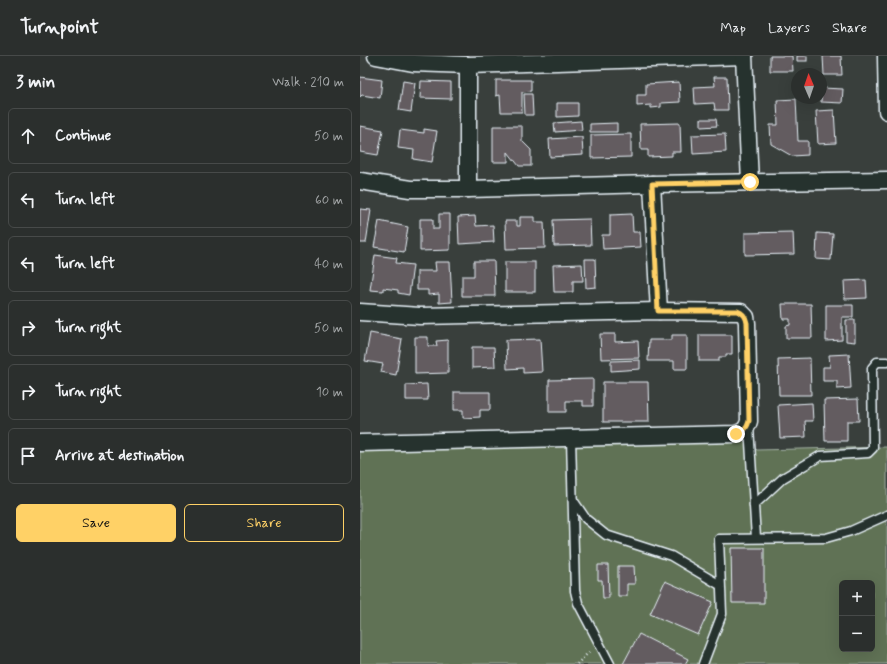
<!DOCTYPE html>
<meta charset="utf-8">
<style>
body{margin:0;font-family:Mynerve,sans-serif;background:#373b39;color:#f1f3f6}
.controls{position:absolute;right:12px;bottom:12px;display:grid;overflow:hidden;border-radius:6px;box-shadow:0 4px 16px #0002}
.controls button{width:36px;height:36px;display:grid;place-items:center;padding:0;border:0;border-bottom:1px solid #474a49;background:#2b2f2d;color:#f1f3f6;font:20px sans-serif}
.compass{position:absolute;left:431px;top:12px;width:36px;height:36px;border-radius:50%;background:#2b2f2d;box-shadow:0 4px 16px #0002;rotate:358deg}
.stop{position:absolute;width:12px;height:12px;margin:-9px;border:3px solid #ffd166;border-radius:50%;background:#fff}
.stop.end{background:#ffd166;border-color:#fff;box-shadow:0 1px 4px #0008}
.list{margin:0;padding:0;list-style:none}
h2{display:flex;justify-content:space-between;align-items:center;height:52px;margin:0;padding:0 16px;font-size:17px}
h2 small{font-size:13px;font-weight:400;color:#a6a9aa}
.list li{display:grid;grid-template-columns:26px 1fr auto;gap:12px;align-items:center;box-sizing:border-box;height:56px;margin:0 8px 8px;padding:0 8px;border:1px solid #474a49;border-radius:6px}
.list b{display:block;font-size:15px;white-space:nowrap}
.list em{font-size:13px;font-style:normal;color:#a6a9aa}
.actions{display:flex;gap:8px;padding:12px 16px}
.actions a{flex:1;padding:9px 0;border:1px solid #ffd166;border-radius:6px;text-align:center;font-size:14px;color:#ffd166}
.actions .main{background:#ffd166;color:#111}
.icon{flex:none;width:22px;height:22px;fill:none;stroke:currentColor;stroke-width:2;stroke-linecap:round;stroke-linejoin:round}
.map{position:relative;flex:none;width:527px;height:608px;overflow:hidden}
header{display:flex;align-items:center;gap:24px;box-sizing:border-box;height:56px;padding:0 20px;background:#2b2f2d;border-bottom:1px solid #474a49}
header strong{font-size:19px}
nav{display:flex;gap:22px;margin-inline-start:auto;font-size:14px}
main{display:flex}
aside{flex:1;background:#2b2f2d}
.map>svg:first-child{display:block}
</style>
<header>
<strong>Turnpoint</strong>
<nav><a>Map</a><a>Layers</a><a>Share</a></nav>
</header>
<main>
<aside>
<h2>3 min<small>Walk · 210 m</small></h2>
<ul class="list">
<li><svg class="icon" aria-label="ahead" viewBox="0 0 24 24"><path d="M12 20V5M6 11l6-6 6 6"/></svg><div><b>Continue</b></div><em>50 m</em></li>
<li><svg class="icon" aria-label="left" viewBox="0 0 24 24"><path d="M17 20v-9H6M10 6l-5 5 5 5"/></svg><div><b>Turn left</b></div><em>60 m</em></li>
<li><svg class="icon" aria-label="left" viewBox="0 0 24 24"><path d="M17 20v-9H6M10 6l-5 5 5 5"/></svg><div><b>Turn left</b></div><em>40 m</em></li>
<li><svg class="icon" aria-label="right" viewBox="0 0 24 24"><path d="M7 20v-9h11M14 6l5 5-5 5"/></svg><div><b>Turn right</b></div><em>50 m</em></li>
<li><svg class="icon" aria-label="right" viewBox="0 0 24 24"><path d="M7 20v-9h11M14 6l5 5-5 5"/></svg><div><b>Turn right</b></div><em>10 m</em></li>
<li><svg class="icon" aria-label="arrive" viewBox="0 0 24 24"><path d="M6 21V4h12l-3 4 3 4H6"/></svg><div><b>Arrive at destination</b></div></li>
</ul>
<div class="actions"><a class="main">Save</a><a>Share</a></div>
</aside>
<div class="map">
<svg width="527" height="608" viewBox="0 0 527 608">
<rect width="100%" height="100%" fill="#393f3c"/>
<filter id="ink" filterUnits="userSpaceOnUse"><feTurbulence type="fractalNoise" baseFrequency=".025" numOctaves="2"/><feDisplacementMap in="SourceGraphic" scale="8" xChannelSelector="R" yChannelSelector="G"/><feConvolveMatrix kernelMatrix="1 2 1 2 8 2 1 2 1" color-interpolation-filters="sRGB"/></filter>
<g filter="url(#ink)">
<!-- green -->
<path fill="#607254" stroke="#a4b2a6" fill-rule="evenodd" d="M381,383L397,394L527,391V608H0V393ZM482,527H512V593H482Z"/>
<!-- building -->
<g fill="#645b60" stroke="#e8f1f8">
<polygon points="410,0 432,0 433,15 410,15"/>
<rect x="437" y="0" width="10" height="5"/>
<polygon points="463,0 481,0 482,19 464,19"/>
<polygon points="0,21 22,24 20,42 2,39 0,41"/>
<polygon points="354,21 367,21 368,54 355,54 354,47 335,48 334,31 355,30"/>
<polygon points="136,24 171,24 171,35 162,36 162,56 141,56 140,39 136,40"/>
<polygon points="43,25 55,27 51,56 39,54"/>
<polygon points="61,25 91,26 91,43 60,42"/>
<polygon points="319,26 320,46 301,47 301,51 291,52 291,49 277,50 277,39 286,39 286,28"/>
<polygon points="462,32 483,33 482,47 461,46"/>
<polygon points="164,38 172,38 173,59 165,59"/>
<polygon points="436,43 438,85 448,85 448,99 432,100 411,88 410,69 418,69 417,44"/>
<polygon points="197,47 218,47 218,60 197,61"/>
<polygon points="474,54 476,87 458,88 456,55"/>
<polygon points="341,63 356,63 357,70 341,71"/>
<polygon points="221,65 222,74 195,76 194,67"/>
<polygon points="257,67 257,76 230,76 230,68"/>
<polygon points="320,67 321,96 312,96 312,100 288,101 288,94 281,94 280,68"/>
<polygon points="0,70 23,74 18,99 0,96"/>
<polygon points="133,70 162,70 162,85 171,94 171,110 159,110 148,96 148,106 133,106"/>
<polygon points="64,73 77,75 72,106 53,103 54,94 38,92 40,74 64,77"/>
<polygon points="271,78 271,101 231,102 231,79"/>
<polygon points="365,78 366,96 333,98 332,79"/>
<polygon points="222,81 223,99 190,101 189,83"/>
<polygon points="0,153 11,154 6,187 0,187"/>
<polygon points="79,158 90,158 90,194 60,195 60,163 73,163 73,173 79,173"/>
<polygon points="272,158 273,176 280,176 281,191 243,193 242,179 250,179 250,159"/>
<polygon points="115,160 116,170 133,169 134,186 99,188 98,161"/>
<polygon points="160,161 175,161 175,166 184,166 185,192 146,193 145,165 157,165 157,170 160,170"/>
<polygon points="230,163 231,189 194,190 193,164"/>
<polygon points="19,165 48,171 44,196 14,191"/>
<polygon points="433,176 434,198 385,199 385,177"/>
<polygon points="457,177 473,178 471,204 456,203"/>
<polygon points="15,199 37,202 36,207 53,209 49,239 38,237 38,234 23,232 23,235 10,234"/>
<polygon points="225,203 235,203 236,231 226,232"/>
<polygon points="114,205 134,205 135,240 102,240 102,220 114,220"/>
<polygon points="75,206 90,206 92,246 79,247 79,238 68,239 68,234 57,234 57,215 76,215"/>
<rect x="145" y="206" width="30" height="30"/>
<polygon points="222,208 223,225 213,225 213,236 194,236 193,209"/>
<polygon points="506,224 507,242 485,243 484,225"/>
<polygon points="422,248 451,248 452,282 426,282 426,270 430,269 430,263 423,263"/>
<polygon points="466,249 493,249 493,261 482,261 482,284 466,285"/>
<polygon points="486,264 495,264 495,286 486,285"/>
<polygon points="10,277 42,283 36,319 21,316 23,308 5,305"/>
<polygon points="240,278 255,278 255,286 278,285 279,302 241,303"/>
<polygon points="312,279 327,279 327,313 314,313 314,305 288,305 289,284 312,284"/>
<polygon points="339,279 372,279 372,298 366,298 366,301 359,301 359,305 339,305"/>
<polygon points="55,281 68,281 68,290 77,290 76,285 88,284 88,317 55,318"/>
<polygon points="180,283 182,316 163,317 163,312 147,313 146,284"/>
<polygon points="112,291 134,291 135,311 112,312"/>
<polygon points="489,298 491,332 477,333 477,325 463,325 463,311 470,311 469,299"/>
<polygon points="450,302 451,339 419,339 418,303"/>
<polygon points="280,304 280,313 251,315 251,305"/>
<polygon points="233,323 233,350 223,350 223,345 206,345 206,356 189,356 189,324"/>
<polygon points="243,326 288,326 289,366 243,366"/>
<polygon points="67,328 68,344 46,344 46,329"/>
<polygon points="94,336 130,336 130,354 120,354 120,361 103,362 103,354 94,354"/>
<polygon points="498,343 499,365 487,365 487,385 465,385 464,344"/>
<polygon points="452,347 453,365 445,365 446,381 420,382 418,349"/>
<polygon points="371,492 404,492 404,547 372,547"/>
<polygon points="238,509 248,509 249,542 243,542 242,524 238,524"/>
<polygon points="258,510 274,510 275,528 267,528 267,540 258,540"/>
<polygon points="305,525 353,546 338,579 290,558"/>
<polygon points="279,578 328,603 325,608 263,608"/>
</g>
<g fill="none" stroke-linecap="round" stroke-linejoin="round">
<defs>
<g id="service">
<polyline points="389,370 396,482"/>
<polyline points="211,382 215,535 218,547 250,608"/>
<polyline points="213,444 226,463 246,479 311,500 360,529"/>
<polyline points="394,449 423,422 460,400 508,397 513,392 512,312 517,306 527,306"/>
<polyline points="343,608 362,558 359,483 466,482 491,475 527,459"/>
</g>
<g id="minor">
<polyline points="16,0 53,7 108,9 384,0"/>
<polyline points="384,0 390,126"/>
<polyline points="526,0 527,55"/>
<polyline points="108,9 108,133 292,128 527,124"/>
<polyline points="0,125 50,133 108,133"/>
<polyline points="292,128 299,255"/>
<path d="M0,256L60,260L299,255L381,256L386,261L387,267L389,365C387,373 383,376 376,378L0,387"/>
</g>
</defs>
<!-- service casing -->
<use href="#service" stroke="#e8f1f8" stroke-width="11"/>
<!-- minor casing -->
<use href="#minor" stroke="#e8f1f8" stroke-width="19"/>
<!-- path -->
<polyline stroke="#e8f1f8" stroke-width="2.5" stroke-dasharray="1 3" stroke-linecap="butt" points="217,608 231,594"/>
<!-- service -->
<use href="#service" stroke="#26332d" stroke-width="8"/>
<!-- minor -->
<use href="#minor" stroke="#26332d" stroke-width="16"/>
</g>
</g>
<g fill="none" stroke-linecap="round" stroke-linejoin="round" filter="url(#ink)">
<!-- route -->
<path stroke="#ffd166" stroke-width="5" d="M376,378C383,376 387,373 389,365L387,267C386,261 384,257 377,255H298L292,128L390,126"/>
</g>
</svg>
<div class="controls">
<button>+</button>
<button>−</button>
</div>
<svg class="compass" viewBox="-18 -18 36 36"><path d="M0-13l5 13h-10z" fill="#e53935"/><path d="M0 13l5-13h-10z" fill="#a6a9aa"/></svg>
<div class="stop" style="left:390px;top:126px"></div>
<div class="stop end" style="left:376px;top:378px"></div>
</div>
</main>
